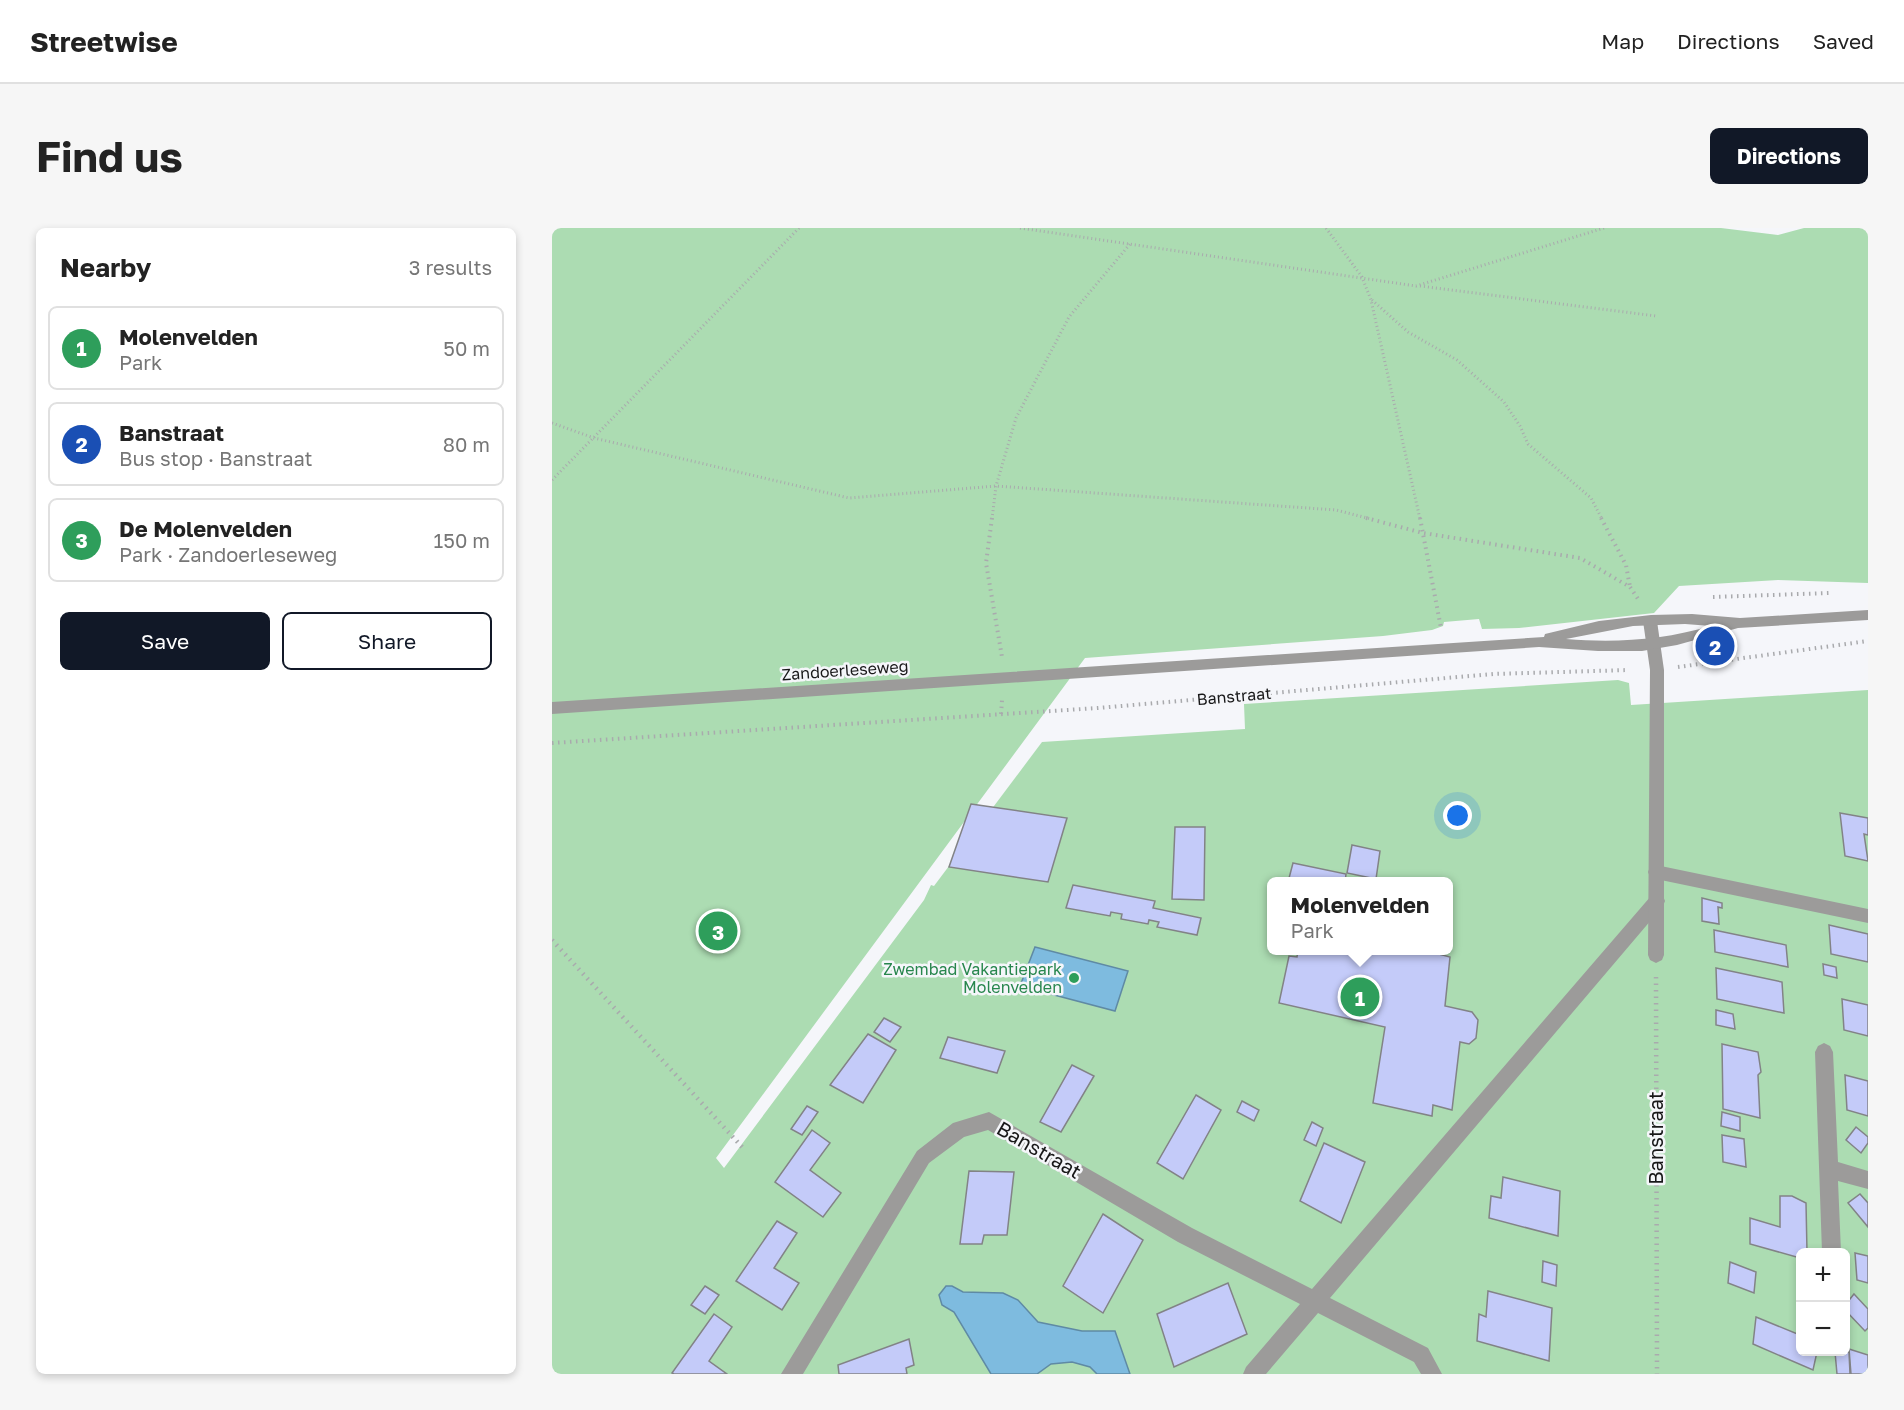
<!DOCTYPE html>
<meta charset="utf-8">
<style>
body{margin:0;font-family:"Golos Text",sans-serif;background:#f6f6f6;color:#222}
.controls{position:absolute;right:18px;bottom:18px;display:grid;overflow:hidden;border-radius:9px;box-shadow:0 3px 9px #0003}
.controls button{width:54px;height:54px;display:grid;place-items:center;padding:0;border:0;border-bottom:2px solid #e0e0e0;background:#fff;color:#222;font:30px sans-serif}
.you{position:absolute;left:906px;top:588px;width:21px;height:21px;margin:-15px;border:4px solid #fff;border-radius:50%;background:#1a73e8;box-shadow:0 0 0 9px #1a73e833}
.badge{display:grid;place-items:center;width:39px;height:39px;border-radius:50%;background:#111827;color:#fff;font-size:20px;font-weight:700}
.pin{position:absolute;translate:-50% -50%;border:3px solid #fff;box-shadow:0 2px 6px #0006}
.popup{position:absolute;left:715px;top:649px;width:186px;height:78px;box-sizing:border-box;display:grid;place-content:center;border-radius:9px;background:#fff;filter:drop-shadow(0 2px 4px #0005);font-size:20px;white-space:nowrap;color:#767676}
.popup b{font-size:22px;color:#222}
.popup::after{content:'';position:absolute;left:50%;top:100%;margin-left:-12px;border:12px solid transparent;border-top-color:#fff}
.list{margin:0;padding:0;list-style:none}
h2{display:flex;justify-content:space-between;align-items:center;height:78px;margin:0;padding:0 24px;font-size:26px}
h2 small{font-size:20px;font-weight:400;color:#767676}
.list li{display:grid;grid-template-columns:39px 1fr auto;gap:18px;align-items:center;box-sizing:border-box;height:84px;margin:0 12px 12px;padding:0 12px;border:2px solid #e0e0e0;border-radius:9px}
.list b{display:block;font-size:22px;white-space:nowrap}
.list p{margin:0;font-size:20px;white-space:nowrap;color:#767676}
.list em{font-size:20px;font-style:normal;color:#767676}
.actions{display:flex;gap:12px;padding:18px 24px}
.actions a{flex:1;padding:14px 0;border:2px solid #111827;border-radius:9px;text-align:center;font-size:21px;color:#111827}
.actions .main{background:#111827;color:#fff}
.map{position:relative;flex:none;width:1316px;height:1146px;overflow:hidden;border-radius:9px}
header{display:flex;align-items:center;gap:36px;box-sizing:border-box;height:84px;padding:0 30px;background:#fff;border-bottom:2px solid #e0e0e0}
header strong{font-size:28px}
nav{display:flex;gap:33px;margin-inline-start:auto;font-size:21px}
.intro{display:flex;align-items:center;justify-content:space-between;box-sizing:border-box;height:144px;padding:0 36px}
h1{margin:0;font-size:42px}
.button{padding:15px 27px;border-radius:9px;background:#111827;color:#fff;font-size:21px;font-weight:700}
main{display:flex;gap:36px;padding:0 36px}
aside{flex:1;background:#fff;border-radius:9px;box-shadow:0 3px 9px #0003}
.map>svg:first-child{display:block}
</style>
<header>
<strong>Streetwise</strong>
<nav><a>Map</a><a>Directions</a><a>Saved</a></nav>
</header>
<div class="intro"><h1>Find us</h1><a class="button">Directions</a></div>
<main>
<aside>
<h2>Nearby<small>3 results</small></h2>
<ul class="list">
<li><span class="badge" style="background:#2e9e5b">1</span><div><b>Molenvelden</b><p>Park</p></div><em>50 m</em></li>
<li><span class="badge" style="background:#1a4fb4">2</span><div><b>Banstraat</b><p>Bus stop · Banstraat</p></div><em>80 m</em></li>
<li><span class="badge" style="background:#2e9e5b">3</span><div><b>De Molenvelden</b><p>Park · Zandoerleseweg</p></div><em>150 m</em></li>
</ul>
<div class="actions"><a class="main">Save</a><a>Share</a></div>
</aside>
<div class="map">
<svg width="1316" height="1146" viewBox="0 0 1316 1146">
<rect width="100%" height="100%" fill="#f5f6fa"/>
<!-- green -->
<path fill="#acdcb2" fill-rule="evenodd" d="M0,0H1169L1226,7L1252,0H1316V355L1226,352L1127,358L1102,385L967,400L930,401L927,391L892,394L891,398L880,402L831,408L533,430L164,930L172,940L372,672L379,657L382,658L490,514L693,501L692,476L1066,452L1077,455L1079,477L1316,462V1146H0ZM720,654H896V722H720ZM1248,1024H1294V1124H1248Z"/>
<!-- water -->
<g fill="#7ebbdf" stroke="#5f8aa4" stroke-width="1.5">
<polygon points="483,719 576,743 563,783 468,758"/>
<polygon points="394,1058 400,1058 411,1064 451,1065 466,1072 486,1094 530,1103 563,1103 578,1146 545,1146 538,1139 520,1134 499,1136 485,1146 439,1146 402,1084 390,1077 387,1067"/>
</g>
<!-- building -->
<g fill="#c4cbf9" stroke="#828386" stroke-width="1.5">
<polygon points="419,576 515,590 496,654 397,639"/>
<polygon points="1288,585 1316,590 1316,607 1312,606 1316,633 1293,628"/>
<polygon points="623,599 653,599 652,672 620,671"/>
<polygon points="800,617 828,623 824,651 795,645"/>
<polygon points="741,635 794,646 793,654 736,654"/>
<polygon points="521,657 603,673 601,680 649,690 645,707 605,699 607,694 597,692 596,696 569,691 570,686 559,684 558,688 514,680"/>
<polygon points="1150,670 1170,675 1170,680 1166,679 1167,696 1150,693"/>
<polygon points="1277,697 1316,706 1316,734 1279,726"/>
<polygon points="1162,702 1234,717 1236,739 1163,724"/>
<polygon points="746,722 872,722 898,729 893,778 920,784 926,792 924,810 917,816 908,814 900,882 881,877 880,888 821,875 833,799 727,775 737,728 745,729"/>
<polygon points="1271,736 1284,739 1285,750 1272,747"/>
<polygon points="1164,740 1230,754 1232,785 1165,771"/>
<polygon points="1290,771 1316,777 1316,808 1292,802"/>
<polygon points="1164,782 1181,786 1183,801 1164,797"/>
<polygon points="332,790 349,799 338,814 322,804"/>
<polygon points="316,806 344,822 311,875 278,857"/>
<polygon points="396,809 453,823 445,845 388,830"/>
<polygon points="1170,816 1206,824 1209,844 1206,847 1208,890 1171,881"/>
<polygon points="520,837 542,848 509,904 488,894"/>
<polygon points="1293,847 1316,853 1316,888 1295,882"/>
<polygon points="644,867 669,882 631,951 605,935"/>
<polygon points="690,873 707,882 702,893 685,884"/>
<polygon points="255,878 266,884 250,907 239,901"/>
<polygon points="1170,884 1188,889 1188,903 1169,898"/>
<polygon points="760,894 771,900 764,918 752,912"/>
<polygon points="1304,899 1316,909 1316,915 1309,925 1294,912"/>
<polygon points="260,902 278,915 258,942 289,965 271,989 223,954"/>
<polygon points="1170,907 1192,911 1194,939 1171,934"/>
<polygon points="772,915 813,934 789,995 748,973"/>
<polygon points="417,943 462,944 455,1007 432,1007 430,1016 408,1016"/>
<polygon points="951,949 1008,963 1006,1008 937,990 939,968 949,970"/>
<polygon points="1308,966 1316,975 1316,999 1296,975"/>
<polygon points="1228,968 1240,968 1254,975 1255,1024 1248,1024 1248,1030 1198,1016 1198,990 1228,999"/>
<polygon points="551,986 591,1012 551,1085 511,1058"/>
<polygon points="225,993 245,1005 222,1040 247,1055 230,1082 184,1053"/>
<polygon points="1303,1025 1316,1028 1316,1055 1305,1052"/>
<polygon points="991,1033 1005,1037 1004,1058 990,1054"/>
<polygon points="1178,1034 1204,1044 1202,1065 1176,1055"/>
<polygon points="676,1055 695,1106 622,1139 605,1086"/>
<polygon points="153,1058 167,1067 153,1086 139,1077"/>
<polygon points="936,1063 1000,1080 997,1133 925,1113 927,1086 934,1089"/>
<polygon points="1302,1066 1316,1081 1316,1100 1313,1103 1294,1083 1294,1076"/>
<polygon points="162,1086 180,1099 157,1133 175,1146 122,1146 120,1145"/>
<polygon points="1204,1089 1248,1107 1248,1124 1265,1124 1261,1142 1201,1116"/>
<polygon points="357,1111 362,1137 354,1140 355,1146 287,1146 286,1137"/>
<polygon points="1297,1121 1316,1127 1316,1146 1299,1146"/>
<polygon points="1283,1124 1297,1124 1298,1146 1285,1146"/>
</g>
<g fill="none" stroke-linecap="round" stroke-linejoin="round">
<!-- path-far2 -->
<g stroke="#a9aaad" stroke-width="3" stroke-dasharray="1 3" stroke-linecap="butt">
<polyline points="468,0 864,58 1052,0"/>
<polyline points="774,0 810,49 819,72 868,291"/>
<polyline points="868,58 1104,88"/>
<polyline points="820,72 856,104 905,132 952,174 968,198 976,216 1039,270 1050,291"/>
<polyline points="0,195 42,210 297,270 444,258 784,282 819,291"/>
<polyline points="0,252 247,0"/>
<polyline points="440,291 444,258 464,190 517,89 578,16"/>
</g>
<!-- path-far1 -->
<g stroke="#a9aaad" stroke-width="4" stroke-dasharray="1.5 4.5" stroke-linecap="butt">
<polyline points="440,290 434,335 450,429"/>
<polyline points="814,290 871,305 1028,330 1078,359 1086,371"/>
<polyline points="868,290 889,400"/>
<polyline points="1049,290 1074,337 1078,359"/>
<polyline points="1161,369 1277,365"/>
<polyline points="1126,439 1316,413"/>
<polyline points="449,486 450,472"/>
<polyline points="0,515 546,480 941,446 1077,442"/>
</g>
<!-- path -->
<g stroke="#a9aaad" stroke-width="4.5" stroke-dasharray="1.5 5" stroke-linecap="butt">
<polyline points="0,712 191,920"/>
<polyline points="1104,749 1105,1146"/>
</g>
<!-- service -->
<g fill="#9c9b9a" fill-rule="evenodd">
<polygon points="1104,637 1316,681 1316,695 1104,651 1098,649 1096,644 1098,639"/>
<polygon points="1105,666 1111,668 1113,673 1111,678 778,1070 876,1120 890,1146 869,1146 862,1134 766,1085 714,1146 691,1146 694,1139 748,1076 626,1014 436,902 412,909 377,935 251,1146 229,1146 365,923 401,895 437,884 640,1000 760,1061 1099,668"/>
<polygon points="1272,815 1278,818 1281,824 1286,934 1316,943 1316,961 1286,953 1289,1024 1270,1024 1263,824 1266,818"/>
</g>
<!-- minor -->
<polygon fill="#9c9b9a" fill-rule="evenodd" points="1098,388 1105,393 1112,442 1112,727 1110,732 1104,735 1098,732 1096,727 1098,442 1091,393"/>
<!-- tertiary -->
<path fill="#9c9b9a" fill-rule="evenodd" d="M1316,382V392L1186,400L1125,417L1090,423H1046L987,419L0,486V474L992,409L993,406L1047,393L1099,387L1140,386L1188,390ZM1133,396L1159,398C1111,412 1064,415 1014,411L1081,398Z"/>
</g>
<!-- markers -->
<circle fill="#2e9e5b" stroke="#f5f6fa" stroke-width="2" cx="522" cy="750" r="6"/>
<g text-anchor="middle" stroke-width="5" stroke-linejoin="round" paint-order="stroke">
<!-- street labels -->
<g font-size="16" fill="#181819" stroke="#f5f6fa">
<text transform="translate(293 442) rotate(-4)" y="6">Zandoerleseweg</text>
<text transform="translate(682 468) rotate(-5)" y="6">Banstraat</text>
</g>
<!-- leisure labels -->
<g font-size="16" fill="#27864d" stroke="#f5f6fa" text-anchor="end">
<text x="510" y="747">Zwembad Vakantiepark<tspan x="510" dy="18">Molenvelden</tspan></text>
</g>
<!-- near-street labels -->
<g font-size="20" fill="#181819" stroke="#f5f6fa">
<text transform="translate(1104 910) rotate(-90)" y="7">Banstraat</text>
<text transform="translate(487 922) rotate(30)" y="7">Banstraat</text>
</g>
</g>
</svg>
<div class="controls">
<button>+</button>
<button>−</button>
</div>
<div class="you"></div>
<div class="pin badge" style="left:808px;top:769px;background:#2e9e5b">1</div>
<div class="popup"><b>Molenvelden</b>Park</div>
<div class="pin badge" style="left:1163px;top:418px;background:#1a4fb4">2</div>
<div class="pin badge" style="left:166px;top:703px;background:#2e9e5b">3</div>
</div>
</main>
